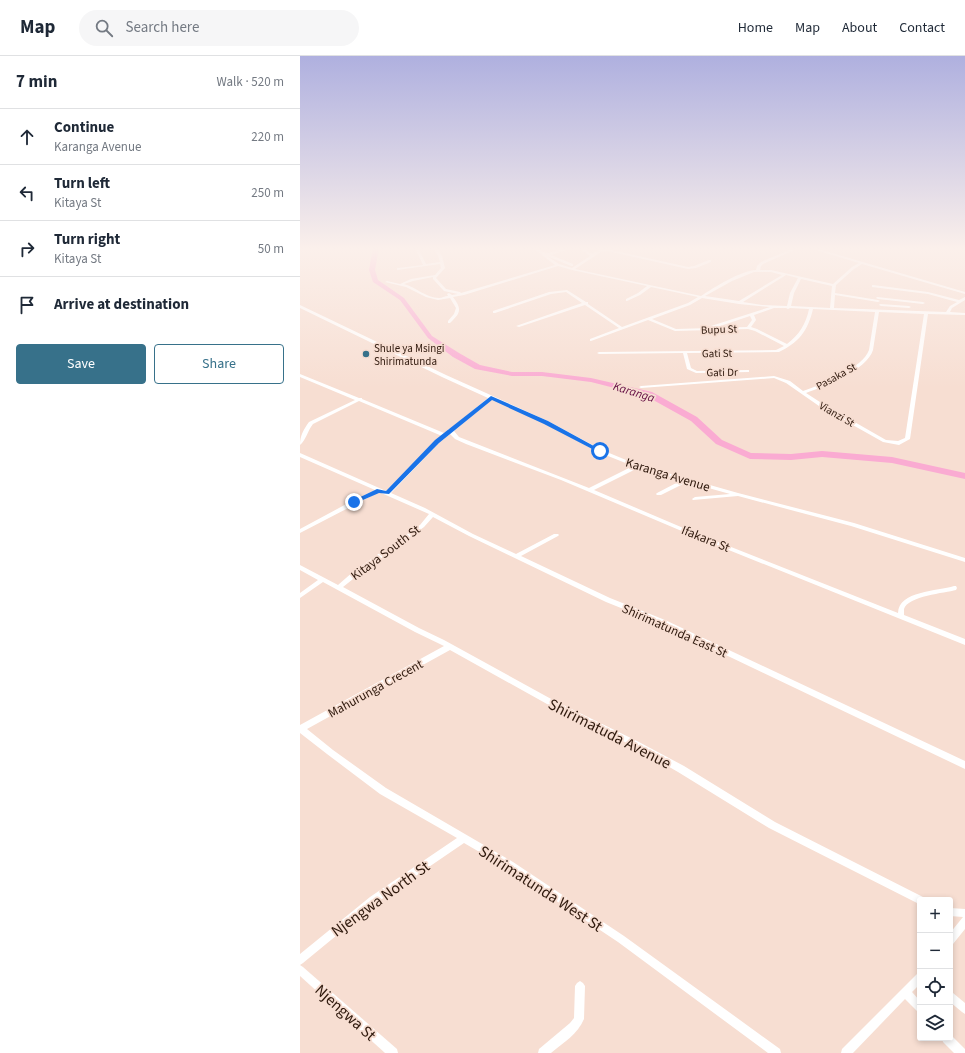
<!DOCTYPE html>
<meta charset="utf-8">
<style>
body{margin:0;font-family:"Source Sans 3",sans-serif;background:#f6f6f7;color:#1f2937}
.controls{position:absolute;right:12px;bottom:12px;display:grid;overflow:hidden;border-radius:4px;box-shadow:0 2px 6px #0003}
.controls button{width:36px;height:36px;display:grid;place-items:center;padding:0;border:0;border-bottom:1px solid #e0e1e3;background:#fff;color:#1f2937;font:20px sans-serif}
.stop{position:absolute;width:12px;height:12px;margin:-9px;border:3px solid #1a73e8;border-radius:50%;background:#fff}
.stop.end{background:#1a73e8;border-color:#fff;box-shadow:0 1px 4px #0008}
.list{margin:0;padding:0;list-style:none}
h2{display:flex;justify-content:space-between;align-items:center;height:52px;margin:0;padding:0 16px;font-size:17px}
h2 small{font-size:13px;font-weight:400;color:#747a83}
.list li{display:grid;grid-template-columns:26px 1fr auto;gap:12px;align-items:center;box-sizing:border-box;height:56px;padding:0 16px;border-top:1px solid #e0e1e3}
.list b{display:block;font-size:15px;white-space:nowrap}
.list p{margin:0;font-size:13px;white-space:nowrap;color:#747a83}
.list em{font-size:13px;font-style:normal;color:#747a83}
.actions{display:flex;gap:8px;padding:12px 16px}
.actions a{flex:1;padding:9px 0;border:1px solid #37718a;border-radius:4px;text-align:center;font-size:14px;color:#37718a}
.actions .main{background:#37718a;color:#fff}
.icon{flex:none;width:22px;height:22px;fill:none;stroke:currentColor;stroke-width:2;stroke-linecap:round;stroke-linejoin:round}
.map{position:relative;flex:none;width:665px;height:997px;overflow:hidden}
header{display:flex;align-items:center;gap:24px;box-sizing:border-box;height:56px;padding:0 20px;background:#fff;border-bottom:1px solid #e0e1e3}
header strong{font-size:19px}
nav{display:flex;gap:22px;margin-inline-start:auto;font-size:14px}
.search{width:280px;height:36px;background:#f6f6f7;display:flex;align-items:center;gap:10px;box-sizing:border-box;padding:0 14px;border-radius:22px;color:#747a83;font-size:15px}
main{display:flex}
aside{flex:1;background:#fff}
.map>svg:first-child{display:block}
</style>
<header>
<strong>Map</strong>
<div class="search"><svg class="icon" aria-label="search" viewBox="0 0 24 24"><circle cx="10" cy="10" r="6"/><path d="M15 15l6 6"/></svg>Search here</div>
<nav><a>Home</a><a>Map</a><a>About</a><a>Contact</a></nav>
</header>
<main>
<aside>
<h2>7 min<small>Walk · 520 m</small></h2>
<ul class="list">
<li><svg class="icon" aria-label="ahead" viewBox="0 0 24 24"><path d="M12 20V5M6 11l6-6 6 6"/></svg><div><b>Continue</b><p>Karanga Avenue</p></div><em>220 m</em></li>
<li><svg class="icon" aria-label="left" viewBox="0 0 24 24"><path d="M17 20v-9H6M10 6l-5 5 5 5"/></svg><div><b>Turn left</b><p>Kitaya St</p></div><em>250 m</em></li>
<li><svg class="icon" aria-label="right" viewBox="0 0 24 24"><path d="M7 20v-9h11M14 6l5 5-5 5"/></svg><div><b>Turn right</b><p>Kitaya St</p></div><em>50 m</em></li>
<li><svg class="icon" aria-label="arrive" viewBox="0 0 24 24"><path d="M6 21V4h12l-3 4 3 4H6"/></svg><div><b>Arrive at destination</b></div></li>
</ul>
<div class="actions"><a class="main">Save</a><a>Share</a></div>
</aside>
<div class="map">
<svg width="665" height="997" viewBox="0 0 665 997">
<rect width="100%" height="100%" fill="#f7ded2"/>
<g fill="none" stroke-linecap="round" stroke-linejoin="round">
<!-- river -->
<polygon fill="#faabd2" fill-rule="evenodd" points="73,192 79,192 75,214 78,224 104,242 132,280 159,297 180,309 212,316 242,316 291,322 352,336 397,361 422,384 451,397 491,398 522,395 592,401 665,417 665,423 592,407 522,401 491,404 450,403 416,388 391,365 346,340 291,326 242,320 212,320 175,313 153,301 128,282 100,244 73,226 69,214"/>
<!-- minor -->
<g fill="#fff" fill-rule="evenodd">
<path d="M115,192H118L126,208L140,206L138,200L134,192H137L142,200L145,212L136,222L146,233L160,236L161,237L255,209L233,192H237L243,196H244L248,197L266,192H272L251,199L273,208V210H271L247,200L259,208L272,212L290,200L279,192H283L292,198L299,194L307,193L388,211L394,210L409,204H411V206L396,212L388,213L307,195L301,196L275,213L401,240C413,232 442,214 456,214L457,210L461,206L494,192H499L463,208L461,210L460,214H471L533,228L552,211L559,207L509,192H515L665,236V238L562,208L554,213L536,229L535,237L578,244L580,245L578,246L535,239L534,252L646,256L650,250L657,246L628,238L572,231V229H573L628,236L659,244L665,241V244L652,252L650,256L665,257V259L628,258L610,383L599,389L583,386L519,350L486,327L474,322L341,332L339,331L341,330L474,320L490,325L503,335C521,329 563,312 569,294L575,256L513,253C508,275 498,287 479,296L387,297L391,312L397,315L447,314H449V316L396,317L387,313L383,297L299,298L297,297L299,296L476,294L484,290L455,275L448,273L375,275L348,264L291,285H290V283L319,272L285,249L219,271L216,270L282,247L266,236L251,238L195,257H193V255L249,236L267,234L286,246H288V248L322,271L388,247L398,241L351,231L340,239L327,245H326V243L338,237L347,230L272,214L258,210L164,239L153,241C162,253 161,257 150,267H148V265L154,258L156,252L150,242L138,244L126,241L106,231L85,226L87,225L100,228L111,223L135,219L141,212L140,208L97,214V212H98L123,209ZM454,216H471L482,219L439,245L405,240L432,225ZM486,219L498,222L490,237L487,250L462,249L443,246ZM133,221V223L144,235L158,238L152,239L149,237L147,238L148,240C145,240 142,242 139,242C126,242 116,231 104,228L113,225ZM501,223L532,230L530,252L491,250L494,237ZM402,242L439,248L470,251L411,270L410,272L376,273L352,263L390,249ZM474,252H486L488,253L490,252L509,253C506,268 499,279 487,288L457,273L451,271L456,264L454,259ZM579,256L624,258L605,382L598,385L586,384L523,348L506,337C525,330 567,314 573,294ZM450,260L452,264L447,271L414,272Z"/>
<polygon points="577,241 623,246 625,247 623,248 578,243 576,242"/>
<polygon points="580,248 609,250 611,251 609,252 581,250 579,249"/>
<path d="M0,249L146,319L248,365L302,394L326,404L343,410L438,437L554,467L665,502V506L551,470L438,440L393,444L392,443L395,441L430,438L387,426L361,439H357L356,438L357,437L382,424L338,412L294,434L388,474L598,557C598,535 638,535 654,530H656L657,532L656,534C645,537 608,540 604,553C604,555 604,557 604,559L665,583V589L384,476L261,424L166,388L155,383L150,378L139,387L91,437L125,452L173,478L216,498L254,478H258L259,479L258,480L221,500L310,542L365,564L665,705V713L361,568L306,546L169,480L133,461L124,471L58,519L43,531L119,572L144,584L253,644L337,685L384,710L475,766L623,841L624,844H620V848L617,847L469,772L378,716L331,689L247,648L150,594L7,673L33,694L86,732L213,806L324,880L480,993L481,997H468L318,886L207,812L164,787L76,847L3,907L0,909V898L70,841L157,782L80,738L27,698L0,677V669L144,590L115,576L23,526L0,542V537L18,524L0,514V509L38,529L54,515L120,469L129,458L79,436L0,477V473L52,445L75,434L0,401V397L86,435L135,385L142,380L59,345L13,368C8,374 6,384 0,389C0,379 4,373 9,366L55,344L0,321V318L59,342H62V343L144,377L148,375V373H150L188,342L142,321L0,252ZM192,343L244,367L298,396L333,410L289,432L159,381L154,375Z"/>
<polygon points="650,852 665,853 665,873 653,888 650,890 650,877 663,861 650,860"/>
<polygon points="0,909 3,911 97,993 98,997 85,997 0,920"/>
<polygon points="620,916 620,928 612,936 620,945 620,957 617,955 605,943 553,997 541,997 542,993 617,918"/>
<path d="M280,925L283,927L285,930L284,963C278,978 263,987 251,997H238L239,993L270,967L274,962L275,930L277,927Z"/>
<polygon points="650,935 653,937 665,947 665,958 662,956 650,946"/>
<polygon points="650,978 665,993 665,997 654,997 643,986 642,982 650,982"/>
</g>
</g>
<!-- sky -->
<linearGradient id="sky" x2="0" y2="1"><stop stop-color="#afb0df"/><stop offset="0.58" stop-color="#fbf0eb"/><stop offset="1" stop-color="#fbf0eb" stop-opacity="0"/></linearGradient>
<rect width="665" height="332" fill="url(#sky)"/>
<!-- route -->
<polygon fill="#1a73e8" points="191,340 248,365 303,395 298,396 244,368 192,344 139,387 89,438 79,437 56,447 52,447 52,445 77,433 86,435 135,384"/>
<!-- markers -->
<circle fill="#37718a" stroke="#f7ded2" stroke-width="1.5" cx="66" cy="298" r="4"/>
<g text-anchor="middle" stroke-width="3.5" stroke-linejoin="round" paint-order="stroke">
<!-- far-street labels -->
<g font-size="11" fill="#2f190d" stroke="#f7ded2">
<text transform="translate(419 273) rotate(-2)" y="4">Bupu St</text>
<text transform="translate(417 297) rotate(-1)" y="4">Gati St</text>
<text transform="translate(422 316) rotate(-1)" y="4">Gati Dr</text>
<text transform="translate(536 320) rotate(-29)" y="4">Pasaka St</text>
<text transform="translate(537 358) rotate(30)" y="4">Vianzi St</text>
</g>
<!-- far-poi labels -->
<g font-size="11" fill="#2f190d" stroke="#f7ded2" text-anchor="start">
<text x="74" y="296">Shule ya Msingi<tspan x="74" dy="13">Shirimatunda</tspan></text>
</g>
<!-- far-water labels -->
<g font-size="12" font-style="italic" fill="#661045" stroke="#f7ded2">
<text transform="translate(334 336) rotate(17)" y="4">Karanga</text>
</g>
<!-- street labels -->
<g font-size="13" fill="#2f190d" stroke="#f7ded2">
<text transform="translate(368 418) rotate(17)" y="5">Karanga Avenue</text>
<text transform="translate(406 482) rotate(22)" y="5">Ifakara St</text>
<text transform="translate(85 496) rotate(-37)" y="5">Kitaya South St</text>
<text transform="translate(375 574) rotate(24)" y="5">Shirimatunda East St</text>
<text transform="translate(75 632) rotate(-29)" y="5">Mahurunga Crecent</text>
</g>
<!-- near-street labels -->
<g font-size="16" fill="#2f190d" stroke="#f7ded2">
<text transform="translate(310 677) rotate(27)" y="6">Shirimatuda Avenue</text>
<text transform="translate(241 832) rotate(33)" y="6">Shirimatunda West St</text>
<text transform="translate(80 842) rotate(-36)" y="6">Njengwa North St</text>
<text transform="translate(46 956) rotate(42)" y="6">Njengwa St</text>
</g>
</g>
</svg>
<div class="controls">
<button>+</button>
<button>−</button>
<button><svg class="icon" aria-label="locate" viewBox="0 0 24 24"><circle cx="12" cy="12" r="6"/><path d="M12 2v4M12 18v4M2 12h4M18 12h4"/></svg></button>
<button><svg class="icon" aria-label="layers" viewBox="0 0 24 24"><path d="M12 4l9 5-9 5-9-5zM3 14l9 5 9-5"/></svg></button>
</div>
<div class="stop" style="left:300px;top:395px"></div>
<div class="stop end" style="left:54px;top:446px"></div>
</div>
</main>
